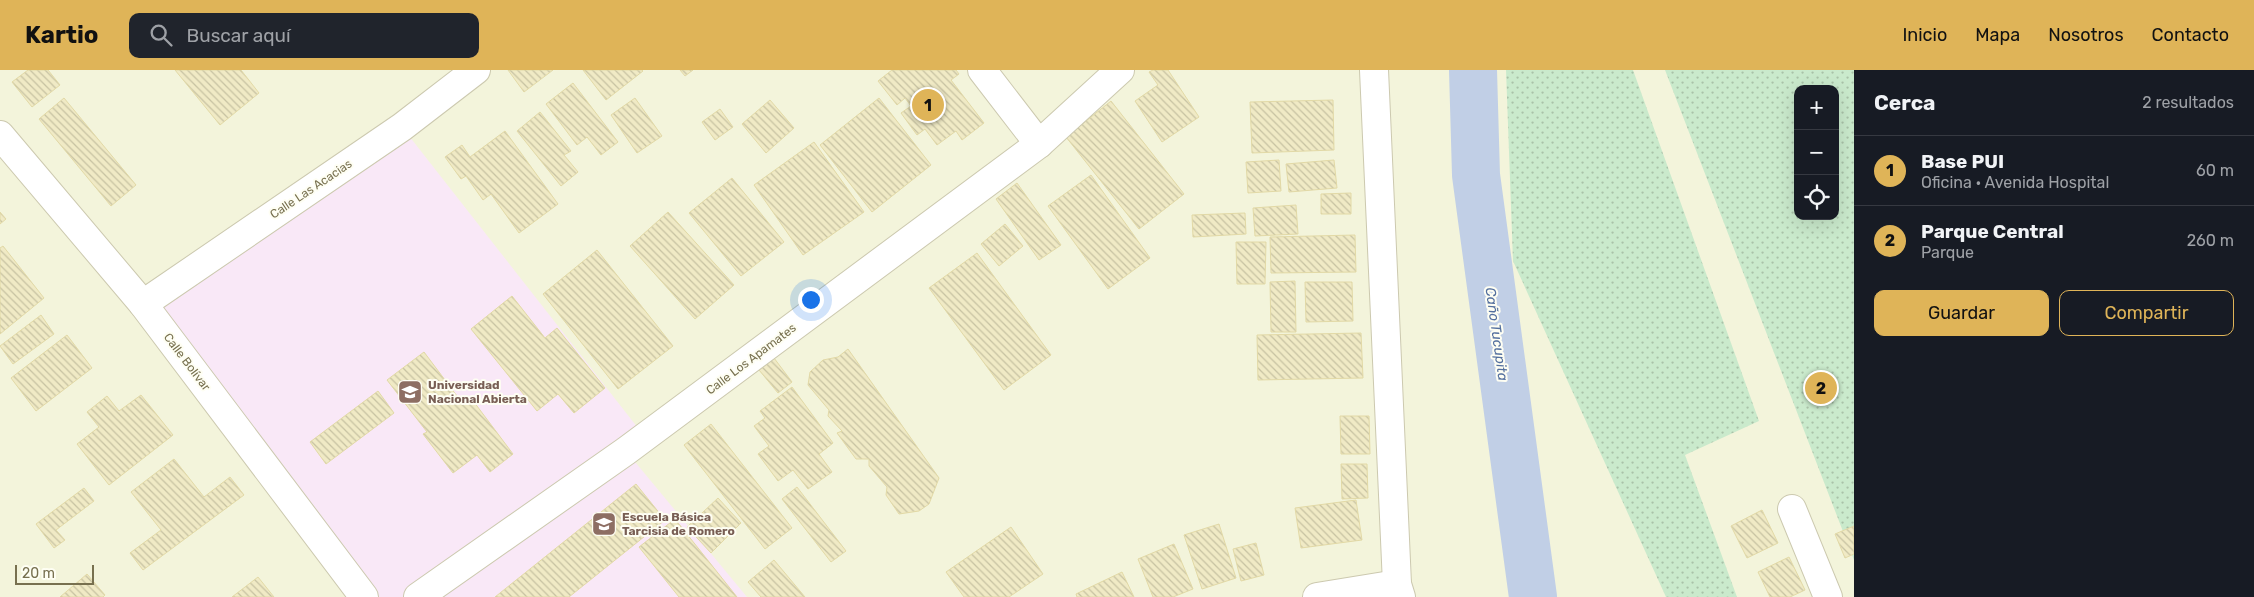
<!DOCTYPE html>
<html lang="es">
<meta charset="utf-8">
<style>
body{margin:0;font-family:Rubik,sans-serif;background:#20242c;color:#f1f3f6}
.controls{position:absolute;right:15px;top:15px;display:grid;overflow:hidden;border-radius:10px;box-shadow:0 5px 20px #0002}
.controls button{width:45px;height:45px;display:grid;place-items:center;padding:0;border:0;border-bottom:1px solid #363941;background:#171b24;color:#f1f3f6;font:25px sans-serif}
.scale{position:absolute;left:15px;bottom:12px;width:79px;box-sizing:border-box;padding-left:5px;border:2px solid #77704f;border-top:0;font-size:14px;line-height:18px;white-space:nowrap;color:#77704f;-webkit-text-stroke:4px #fefef3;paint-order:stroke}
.you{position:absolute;left:810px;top:229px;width:18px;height:18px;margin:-12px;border:4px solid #fff;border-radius:50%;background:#1a73e8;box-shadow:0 0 0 8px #1a73e833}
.badge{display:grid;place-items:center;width:32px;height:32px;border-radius:50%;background:#dfb458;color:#111;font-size:16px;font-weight:700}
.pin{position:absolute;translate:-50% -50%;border:2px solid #fff;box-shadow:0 1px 5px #0006}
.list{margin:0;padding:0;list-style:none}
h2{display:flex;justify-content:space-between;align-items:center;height:65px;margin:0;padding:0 20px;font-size:21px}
h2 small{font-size:16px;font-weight:400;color:#9ea1a6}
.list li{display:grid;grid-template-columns:32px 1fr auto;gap:15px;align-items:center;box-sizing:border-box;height:70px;padding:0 20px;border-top:1px solid #363941}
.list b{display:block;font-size:19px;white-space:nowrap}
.list p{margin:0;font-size:16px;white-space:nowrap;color:#9ea1a6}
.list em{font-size:16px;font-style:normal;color:#9ea1a6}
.actions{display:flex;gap:10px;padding:15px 20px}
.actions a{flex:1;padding:11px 0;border:1px solid #dfb458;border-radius:10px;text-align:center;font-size:18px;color:#dfb458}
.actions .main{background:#dfb458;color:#111}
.icon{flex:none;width:28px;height:28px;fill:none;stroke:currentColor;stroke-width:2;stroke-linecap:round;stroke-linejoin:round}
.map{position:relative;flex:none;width:1854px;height:527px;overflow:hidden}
header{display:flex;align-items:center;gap:30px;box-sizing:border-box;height:70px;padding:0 25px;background:#dfb458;color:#111}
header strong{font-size:24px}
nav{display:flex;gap:28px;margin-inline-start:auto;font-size:18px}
.search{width:350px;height:45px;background:#20242c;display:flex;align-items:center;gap:12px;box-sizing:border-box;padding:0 18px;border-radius:10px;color:#9ea1a6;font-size:19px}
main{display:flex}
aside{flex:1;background:#171b24}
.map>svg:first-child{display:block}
</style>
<header>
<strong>Kartio</strong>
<div class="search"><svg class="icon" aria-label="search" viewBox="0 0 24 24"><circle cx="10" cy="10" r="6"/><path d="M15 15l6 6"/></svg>Buscar aquí</div>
<nav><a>Inicio</a><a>Mapa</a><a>Nosotros</a><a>Contacto</a></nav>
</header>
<main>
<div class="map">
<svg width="1854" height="527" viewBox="0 0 1854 527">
<defs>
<pattern id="park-dots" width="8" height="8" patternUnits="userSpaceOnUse" patternTransform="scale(1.25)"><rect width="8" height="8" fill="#caeacc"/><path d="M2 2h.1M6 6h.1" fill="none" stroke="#a9c2a8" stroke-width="1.8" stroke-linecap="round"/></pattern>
<pattern id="building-back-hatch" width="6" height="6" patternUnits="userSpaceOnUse" patternTransform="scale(1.25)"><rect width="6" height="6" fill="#f0eac5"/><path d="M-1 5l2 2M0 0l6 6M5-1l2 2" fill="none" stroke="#c7c2a2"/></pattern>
</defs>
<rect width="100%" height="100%" fill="#fbfcec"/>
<!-- residential -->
<path fill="#f3f4db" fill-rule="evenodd" d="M0,0H1854V527H0ZM1798,19H1835V146H1798Z"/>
<!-- education -->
<g fill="#f9e8f7">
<polygon points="402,57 645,367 413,527 369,527 143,234"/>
<polygon points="626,381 747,527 418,527"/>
</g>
<!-- park -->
<g fill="url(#park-dots)" fill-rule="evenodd">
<polygon points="1506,0 1633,0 1759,351 1685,385 1737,527 1666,527 1513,191"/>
<path d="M1665,0H1854V490ZM1798,19H1835V146H1798Z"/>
</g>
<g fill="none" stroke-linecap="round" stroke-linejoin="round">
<!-- river -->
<polyline stroke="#c1cfe6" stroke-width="48" points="1473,0 1476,105 1533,527"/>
</g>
<!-- building -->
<g fill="url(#building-back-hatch)" stroke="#e2d9a6">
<polygon points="28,0 48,0 60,15 32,37 12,12"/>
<polygon points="175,0 241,0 259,23 220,55"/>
<polygon points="508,0 553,0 524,22"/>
<polygon points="583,0 642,0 643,1 606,30"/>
<polygon points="680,0 693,0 685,6"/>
<polygon points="892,0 956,0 959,4 951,10 984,53 962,70 956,61 937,75 925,59 917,65 901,43 911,36 905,28 897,35 878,11"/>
<polygon points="1153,0 1168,0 1199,47 1162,72 1135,31 1158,15 1149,2"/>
<polygon points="573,13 618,72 601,85 587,67 577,75 546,34"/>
<polygon points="64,28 136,115 111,136 39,49"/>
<polygon points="635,28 662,66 637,83 611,45"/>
<polygon points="879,28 931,95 872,142 820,75"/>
<polygon points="770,30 794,58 766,83 742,54"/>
<polygon points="1333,30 1334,80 1252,83 1250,32"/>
<polygon points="1111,31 1184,124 1139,159 1066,67"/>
<polygon points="720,39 733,57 715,70 702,52"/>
<polygon points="540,42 571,81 564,85 578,102 561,116 517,61"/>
<polygon points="505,61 558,134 519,163 491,124 483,130 466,106 461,109 445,87 462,75 470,87"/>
<polygon points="814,72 864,142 803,185 754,115"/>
<polygon points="1279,90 1281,121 1248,123 1246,92"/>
<polygon points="1334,90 1337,118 1289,122 1286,94"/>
<polygon points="1091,105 1150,188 1108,219 1048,136"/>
<polygon points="732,108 784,172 741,206 689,143"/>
<polygon points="1017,113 1061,175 1039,190 996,129"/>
<polygon points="1351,123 1351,144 1321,144 1321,124"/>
<polygon points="1296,135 1298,164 1255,166 1253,138"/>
<polygon points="0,142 6,149 0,154"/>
<polygon points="668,142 734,215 695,249 630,176"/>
<polygon points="1245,143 1246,164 1193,167 1192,145"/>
<polygon points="1005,154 1023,176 999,196 981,174"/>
<polygon points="1355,165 1356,202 1271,203 1270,167"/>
<polygon points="1236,172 1266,172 1265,214 1237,214"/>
<polygon points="3,176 44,228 0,264 0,178"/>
<polygon points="597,180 673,276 618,319 543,224"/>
<polygon points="977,183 1051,285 1004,320 929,218"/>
<polygon points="1295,211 1296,262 1271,262 1270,212"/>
<polygon points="1305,212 1352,212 1353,251 1306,252"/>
<polygon points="512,226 545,268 557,258 605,318 574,343 558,324 537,341 471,259"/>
<polygon points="41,245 54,264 13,294 0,276"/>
<polygon points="1361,263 1363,308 1258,310 1257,265"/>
<polygon points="67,265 92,298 36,341 11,308"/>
<polygon points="848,279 939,408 929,434 919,441 899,444 886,425 887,417 869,396 869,389 856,389 837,363 842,361 828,346 829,340 808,315 810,302 823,290 838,287"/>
<polygon points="424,282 463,334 471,328 513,384 490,402 477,385 453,403 423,364 427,362 387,310"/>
<polygon points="774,288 792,312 778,323 759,300"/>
<polygon points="792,317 833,373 819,384 832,402 808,419 793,400 778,411 758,384 769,376 754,356 765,348 760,341"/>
<polygon points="378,321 394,343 326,394 310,372"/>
<polygon points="141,325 173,365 109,415 77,374 99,357 87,342 107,326 119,341"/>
<polygon points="1340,346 1369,346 1370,384 1341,384"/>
<polygon points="711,354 792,458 765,479 684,375"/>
<polygon points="174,389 204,427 230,407 244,425 143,500 130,483 161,460 131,422"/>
<polygon points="1341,394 1367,394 1368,428 1342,429"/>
<polygon points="636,414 665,450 569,527 495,527"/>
<polygon points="797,417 846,481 831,492 782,429"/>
<polygon points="84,418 94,431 56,460 65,470 54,478 36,454"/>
<polygon points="718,428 741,453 711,483 687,457"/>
<polygon points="1356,430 1362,470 1301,478 1295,438"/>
<polygon points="1762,440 1778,473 1747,488 1731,456"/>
<polygon points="675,449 737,527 679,527 639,477"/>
<polygon points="1219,454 1236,508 1202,519 1184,465"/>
<polygon points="1854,456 1854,484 1845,488 1835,464"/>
<polygon points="1011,457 1043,504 1009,527 964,527 946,502"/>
<polygon points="1256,473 1264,505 1241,511 1233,479"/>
<polygon points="1174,474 1193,519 1173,527 1153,527 1138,489"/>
<polygon points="1789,487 1805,520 1790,527 1770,527 1758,502"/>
<polygon points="774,490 805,527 761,527 748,512"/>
<polygon points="1122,502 1134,527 1077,527 1076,524"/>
<polygon points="87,504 105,525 103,527 60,527"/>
<polygon points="258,507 274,527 232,527"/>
</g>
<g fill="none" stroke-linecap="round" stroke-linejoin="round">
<defs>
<g id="street">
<polyline points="982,0 1039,74"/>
<polyline points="1374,0 1397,514 1401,527"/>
<polyline points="0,65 143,234 364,527"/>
<polyline points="143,234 402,57 476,0"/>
<polyline points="1792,439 1828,527"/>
<polyline points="418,527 626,381 1039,74 1120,0"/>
<polyline points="1317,527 1397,514"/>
</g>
</defs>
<!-- street casing -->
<use href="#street" stroke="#ccc9af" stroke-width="30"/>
<!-- street -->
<use href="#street" stroke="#fff" stroke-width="28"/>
</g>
<!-- icons -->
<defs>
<symbol id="university-square" viewBox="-11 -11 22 22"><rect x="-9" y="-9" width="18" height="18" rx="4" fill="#8d6e63" stroke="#fefef3"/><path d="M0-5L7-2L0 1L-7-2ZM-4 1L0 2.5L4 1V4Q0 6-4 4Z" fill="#fff"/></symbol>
<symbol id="school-square" viewBox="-11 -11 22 22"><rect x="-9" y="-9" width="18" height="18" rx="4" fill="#8d6e63" stroke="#fefef3"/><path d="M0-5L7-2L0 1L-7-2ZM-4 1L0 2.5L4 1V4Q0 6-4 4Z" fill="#fff"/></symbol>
</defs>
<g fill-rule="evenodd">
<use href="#university-square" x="396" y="308" width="28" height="28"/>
<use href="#school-square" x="590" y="440" width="28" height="28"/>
</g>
<g text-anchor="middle" stroke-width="4" stroke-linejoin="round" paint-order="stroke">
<!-- street labels -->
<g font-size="12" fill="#77704f" stroke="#fefef3">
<text transform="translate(311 119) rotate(-34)" y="4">Calle Las Acacias</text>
<text transform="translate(751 289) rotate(-37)" y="4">Calle Los Apamates</text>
<text transform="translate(187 292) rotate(53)" y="4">Calle Bolívar</text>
</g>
<!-- education labels -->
<g font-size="12" font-weight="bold" fill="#785e54" stroke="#fefef3" text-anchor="start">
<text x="428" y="319">Universidad<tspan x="428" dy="14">Nacional Abierta</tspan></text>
<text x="622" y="451">Escuela Básica<tspan x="622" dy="14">Tarcisia de Romero</tspan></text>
</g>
<!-- water labels -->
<g font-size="14" font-style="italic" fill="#536f9e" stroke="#fefef3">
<text transform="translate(1497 264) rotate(82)" y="5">Caño Tucupita</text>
</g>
</g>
</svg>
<div class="controls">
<button>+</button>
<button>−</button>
<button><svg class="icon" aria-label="locate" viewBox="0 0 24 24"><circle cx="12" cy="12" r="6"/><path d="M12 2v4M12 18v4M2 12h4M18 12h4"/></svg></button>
</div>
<div class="scale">20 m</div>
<div class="you"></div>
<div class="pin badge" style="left:928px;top:35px">1</div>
<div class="pin badge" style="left:1821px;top:318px">2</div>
</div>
<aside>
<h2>Cerca<small>2 resultados</small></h2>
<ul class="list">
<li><span class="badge">1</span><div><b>Base PUI</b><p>Oficina · Avenida Hospital</p></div><em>60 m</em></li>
<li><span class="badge">2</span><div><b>Parque Central</b><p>Parque</p></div><em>260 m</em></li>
</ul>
<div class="actions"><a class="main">Guardar</a><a>Compartir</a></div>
</aside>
</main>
